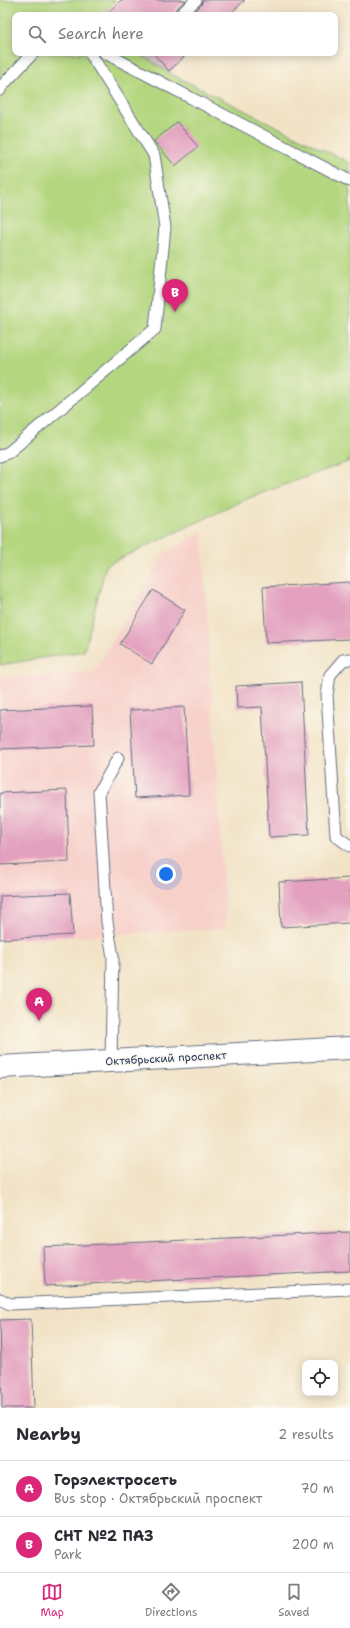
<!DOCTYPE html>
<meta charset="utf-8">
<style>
body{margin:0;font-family:"Shantell Sans",sans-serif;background:#f7f7f7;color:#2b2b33}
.controls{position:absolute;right:12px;bottom:12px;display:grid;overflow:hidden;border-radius:8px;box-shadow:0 2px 10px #0003}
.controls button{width:36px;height:36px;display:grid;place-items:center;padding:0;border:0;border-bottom:1px solid #e1e1e2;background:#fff;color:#2b2b33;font:20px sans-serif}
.you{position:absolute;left:166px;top:874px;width:14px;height:14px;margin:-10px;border:3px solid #fff;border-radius:50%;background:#1a73e8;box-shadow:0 0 0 6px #1a73e833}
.badge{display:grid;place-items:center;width:26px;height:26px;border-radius:50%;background:#db2777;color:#fff;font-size:13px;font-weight:700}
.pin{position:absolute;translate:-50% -33px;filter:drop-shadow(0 1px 2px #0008)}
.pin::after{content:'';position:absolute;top:21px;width:14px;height:12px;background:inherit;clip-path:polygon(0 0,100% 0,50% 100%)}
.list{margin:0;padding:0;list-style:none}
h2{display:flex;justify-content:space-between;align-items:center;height:52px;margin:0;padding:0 16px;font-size:17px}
h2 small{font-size:13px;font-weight:400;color:#7c7c81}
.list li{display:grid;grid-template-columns:26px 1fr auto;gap:12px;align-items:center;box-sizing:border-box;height:56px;padding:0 16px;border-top:1px solid #e1e1e2}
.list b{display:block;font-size:15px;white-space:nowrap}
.list p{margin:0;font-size:13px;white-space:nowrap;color:#7c7c81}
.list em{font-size:13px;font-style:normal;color:#7c7c81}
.icon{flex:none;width:22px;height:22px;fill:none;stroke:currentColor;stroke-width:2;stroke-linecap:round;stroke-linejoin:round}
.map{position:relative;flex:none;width:350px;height:1408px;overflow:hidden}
.search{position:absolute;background:#fff;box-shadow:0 2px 10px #0003;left:12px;right:12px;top:12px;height:44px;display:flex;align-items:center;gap:10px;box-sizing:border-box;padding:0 14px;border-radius:8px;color:#7c7c81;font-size:15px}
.sheet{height:164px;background:#fff}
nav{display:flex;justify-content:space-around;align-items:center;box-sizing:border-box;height:56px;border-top:1px solid #e1e1e2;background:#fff;font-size:11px;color:#7c7c81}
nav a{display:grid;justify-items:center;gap:2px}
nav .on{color:#db2777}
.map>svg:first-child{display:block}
</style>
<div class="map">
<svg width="350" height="1408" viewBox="0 0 350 1408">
<defs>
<pattern id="industrial-furrows" width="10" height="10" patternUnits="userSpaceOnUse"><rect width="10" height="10" fill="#d2bec2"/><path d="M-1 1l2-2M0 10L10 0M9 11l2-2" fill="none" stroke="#aa9ba1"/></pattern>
</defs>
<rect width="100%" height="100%" fill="#fbf7ec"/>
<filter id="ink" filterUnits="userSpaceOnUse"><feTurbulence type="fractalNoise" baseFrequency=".025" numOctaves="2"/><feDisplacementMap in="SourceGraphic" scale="8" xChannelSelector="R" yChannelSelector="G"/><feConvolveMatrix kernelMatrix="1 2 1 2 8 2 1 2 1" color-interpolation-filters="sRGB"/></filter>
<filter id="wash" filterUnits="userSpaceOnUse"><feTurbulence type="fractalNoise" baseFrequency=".012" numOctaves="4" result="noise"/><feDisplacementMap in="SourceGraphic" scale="16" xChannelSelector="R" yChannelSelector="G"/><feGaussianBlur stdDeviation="0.9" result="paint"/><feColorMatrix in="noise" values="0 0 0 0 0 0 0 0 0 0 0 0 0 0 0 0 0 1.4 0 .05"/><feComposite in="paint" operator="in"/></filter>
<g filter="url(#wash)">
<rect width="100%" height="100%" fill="#f2e3c6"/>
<!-- built -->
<polygon fill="#f7d0ca" points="202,532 226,928 0,941 0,678 94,672 164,554"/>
<!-- industrial -->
<polygon fill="url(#industrial-furrows)" points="138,53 191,53 169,73"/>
<!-- garden -->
<polygon fill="#b3d67e" stroke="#67826e" points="0,0 115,0 103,15 15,15 15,53 138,53 169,73 350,163 350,461 249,498 106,565 84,651 0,665"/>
<g id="blocks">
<!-- building -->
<g fill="#e3a0bf">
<polygon points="121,0 186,0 175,10 173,15 105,15"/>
<polygon points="203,0 245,0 229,15 190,15 201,5"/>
<polygon points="153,53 188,53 169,71"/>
<polygon points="177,122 198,147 175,166 154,141"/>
<polygon points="350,582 350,639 266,643 263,587"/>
<polygon points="153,590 185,610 152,664 120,644"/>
<polygon points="301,682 309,835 269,837 262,707 237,708 236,686"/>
<polygon points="92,706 94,745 0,749 0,710"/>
<polygon points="184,707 189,795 135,798 130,710"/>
<polygon points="67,790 69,862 0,865 0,793"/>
<polygon points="350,878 350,923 281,927 279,882"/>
<polygon points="70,893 73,935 0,939 0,896"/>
<polygon points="350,1232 350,1271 45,1286 43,1247"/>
<polygon points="31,1319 34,1408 2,1408 0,1320"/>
</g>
</g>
</g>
<g filter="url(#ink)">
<use href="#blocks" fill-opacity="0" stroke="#666e82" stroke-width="1"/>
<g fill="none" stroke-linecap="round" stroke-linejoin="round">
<defs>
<g id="lane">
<polyline points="180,15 196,0"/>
<polyline points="105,53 350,181"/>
<polyline points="0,90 1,87 33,53"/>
<polyline points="0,456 9,452 155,329 165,227 154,155 90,53"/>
<polyline points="350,659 343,660 330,675 327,695 336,836 350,846"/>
<polyline points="111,1061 113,957 107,922 99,792 118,758"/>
<polyline points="0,1299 10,1304 350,1289"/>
</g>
<polyline id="secondary" points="0,1067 350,1048"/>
</defs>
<!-- lane casing -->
<use href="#lane" stroke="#666e82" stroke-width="13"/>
<!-- secondary casing -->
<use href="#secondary" stroke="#666e82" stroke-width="24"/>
<!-- lane -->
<use href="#lane" stroke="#fff" stroke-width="11"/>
<!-- secondary -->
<use href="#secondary" stroke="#fff" stroke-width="22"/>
</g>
</g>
<g text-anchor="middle" stroke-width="3" stroke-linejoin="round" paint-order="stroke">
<!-- street labels -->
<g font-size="11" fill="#1b2f5e" stroke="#fbf7ec">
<text transform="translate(166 1058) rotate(-3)" y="4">Октябрьский проспект</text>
</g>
</g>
</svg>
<div class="controls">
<button><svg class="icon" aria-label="locate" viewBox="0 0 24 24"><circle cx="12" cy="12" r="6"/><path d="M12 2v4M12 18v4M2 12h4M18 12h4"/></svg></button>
</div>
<div class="you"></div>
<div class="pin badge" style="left:39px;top:1021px">A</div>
<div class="pin badge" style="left:175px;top:312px">B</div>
<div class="search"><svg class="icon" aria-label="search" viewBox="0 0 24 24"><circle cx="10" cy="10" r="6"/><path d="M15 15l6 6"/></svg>Search here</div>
</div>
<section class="sheet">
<h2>Nearby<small>2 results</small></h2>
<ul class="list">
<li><span class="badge">A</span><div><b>Горэлектросеть</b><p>Bus stop · Октябрьский проспект</p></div><em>70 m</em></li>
<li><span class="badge">B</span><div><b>СНТ №2 ПАЗ</b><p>Park</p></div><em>200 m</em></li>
</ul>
</section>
<nav>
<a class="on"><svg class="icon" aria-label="map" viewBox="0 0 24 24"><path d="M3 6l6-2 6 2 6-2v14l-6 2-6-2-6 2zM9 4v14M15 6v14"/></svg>Map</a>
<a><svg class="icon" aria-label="directions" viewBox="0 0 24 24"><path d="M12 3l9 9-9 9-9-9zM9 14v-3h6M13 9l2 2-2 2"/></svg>Directions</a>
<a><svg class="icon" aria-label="saved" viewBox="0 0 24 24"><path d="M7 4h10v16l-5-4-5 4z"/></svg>Saved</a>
</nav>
